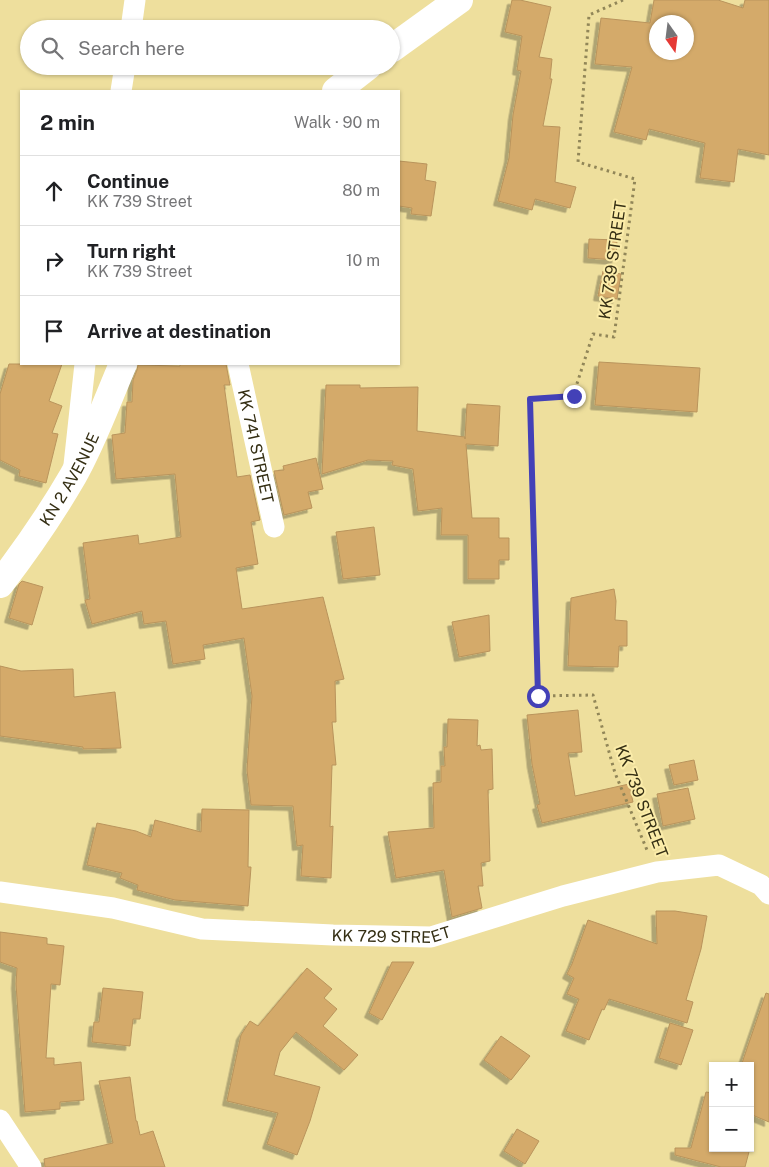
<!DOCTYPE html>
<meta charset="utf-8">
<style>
body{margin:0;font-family:"Public Sans",sans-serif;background:#f6f6f6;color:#202124}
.controls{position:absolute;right:15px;bottom:15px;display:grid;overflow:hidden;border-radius:0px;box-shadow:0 1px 4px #0004}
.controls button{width:45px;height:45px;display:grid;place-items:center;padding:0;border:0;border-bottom:1px solid #e0e0e0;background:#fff;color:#202124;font:25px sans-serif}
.compass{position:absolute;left:649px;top:15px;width:45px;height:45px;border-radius:50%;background:#fff;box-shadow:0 1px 4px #0004;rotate:166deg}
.stop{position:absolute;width:15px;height:15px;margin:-11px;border:4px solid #4341b7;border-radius:50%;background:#fff}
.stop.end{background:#4341b7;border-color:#fff;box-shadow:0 1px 5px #0008}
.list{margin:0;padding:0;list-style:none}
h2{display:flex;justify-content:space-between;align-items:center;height:65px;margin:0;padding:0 20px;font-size:21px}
h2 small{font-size:16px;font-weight:400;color:#757577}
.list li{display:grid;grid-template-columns:32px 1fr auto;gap:15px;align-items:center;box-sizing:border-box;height:70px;padding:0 20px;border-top:1px solid #e0e0e0}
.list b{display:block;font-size:19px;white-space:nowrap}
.list p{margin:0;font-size:16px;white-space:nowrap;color:#757577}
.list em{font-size:16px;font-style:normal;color:#757577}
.icon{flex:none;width:28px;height:28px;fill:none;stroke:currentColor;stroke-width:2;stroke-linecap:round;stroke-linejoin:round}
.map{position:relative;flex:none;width:769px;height:1167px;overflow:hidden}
.search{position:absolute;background:#fff;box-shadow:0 1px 4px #0004;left:20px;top:20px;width:380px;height:55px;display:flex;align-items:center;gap:12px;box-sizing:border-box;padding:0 18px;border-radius:28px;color:#757577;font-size:19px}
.panel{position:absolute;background:#fff;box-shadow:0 1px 4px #0004;left:20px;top:90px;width:380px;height:275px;border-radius:0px}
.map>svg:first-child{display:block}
</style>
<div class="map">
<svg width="769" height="1167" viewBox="0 0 769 1167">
<defs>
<filter id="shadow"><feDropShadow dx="-4.5" dy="4.5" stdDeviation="0" flood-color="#0004"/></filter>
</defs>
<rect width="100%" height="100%" fill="#eedf9d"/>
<!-- building -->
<g fill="#d4aa6a" stroke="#b9945c" fill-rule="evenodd" filter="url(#shadow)">
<polygon points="512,0 520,0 551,7 539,57 552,59 550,79 552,79 543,126 560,127 555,182 576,187 570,208 535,199 532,210 498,201 509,158 513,115 521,71 517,70 522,36 505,32"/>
<path d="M654,0H718L743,8L745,0H769V155L738,149L734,182L700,178L705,143L649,129L646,140L614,132L632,67L595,64L601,18L650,23ZM656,22H686V52H656Z"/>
<polygon points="399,161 427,164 425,180 436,182 431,216 411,214 412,208 399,206"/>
<polygon points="589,239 617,240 616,260 588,258"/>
<polygon points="603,271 621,274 617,299 598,296"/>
<polygon points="599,362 700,368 697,412 595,405"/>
<polygon points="9,364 62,364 49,401 62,406 52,433 58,434 46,483 19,476 20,470 0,460 0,394"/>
<polygon points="180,364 226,364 230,385 224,385 237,477 250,475 260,520 251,522 258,564 236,568 242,609 323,597 344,679 335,681 336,722 332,722 336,765 332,765 330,827 333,826 331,878 301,876 303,845 297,846 293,806 251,805 247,770 252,696 244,638 203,645 205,659 173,664 166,621 144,624 142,611 92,624 85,600 90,599 83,543 138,535 139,544 181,537 175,474 116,479 112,435 125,433 127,402 132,402 133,380 137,370 138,365 180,366"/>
<polygon points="326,385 360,385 360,388 418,387 417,431 465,437 465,439 467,404 500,406 498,446 466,444 472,518 499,518 499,538 509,538 509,560 499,560 499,579 468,579 468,535 441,535 442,508 418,511 413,469 392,465 393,461 368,460 322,474"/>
<polygon points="316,458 323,489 308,492 312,508 284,515 274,471 284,470 283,466"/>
<polygon points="374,527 380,575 343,579 336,532"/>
<polygon points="22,581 43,587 32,625 9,618 19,584"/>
<polygon points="614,589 616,601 615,620 627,621 627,646 619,646 618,667 568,666 571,598"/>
<polygon points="489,615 490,651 459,657 452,622"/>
<polygon points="0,666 21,671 73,669 74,697 115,692 121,748 83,749 83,747 0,736"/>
<polygon points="578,710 582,752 568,753 575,796 629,784 633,802 542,823 537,805 540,804 532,764 527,715"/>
<polygon points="448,719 478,720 477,746 480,745 481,750 492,749 493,789 488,790 490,861 481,863 483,886 478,886 482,908 452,917 444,870 396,878 388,832 434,828 433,783 441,782 441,766 445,766 444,747 447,747"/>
<polygon points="694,760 698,780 674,785 669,765"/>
<polygon points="688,788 695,819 663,826 657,794"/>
<polygon points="202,809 249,810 248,867 251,867 248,906 175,900 137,890 138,885 120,878 122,873 87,865 97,823 136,831 151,837 155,820 201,832"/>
<polygon points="656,911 675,911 707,916 701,949 686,1000 693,1002 687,1023 609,999 604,1010 602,1009 589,1040 566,1031 579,999 567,994 574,978 567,974 572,964 588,920 657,944"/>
<polygon points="0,932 47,938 47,944 64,946 60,985 51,984 46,1058 54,1058 54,1065 81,1062 84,1100 60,1102 60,1109 25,1112 16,984 17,968 0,962"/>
<polygon points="392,962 414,962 382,1020 369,1013"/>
<polygon points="307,968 332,989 324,998 337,1009 323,1026 358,1055 344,1070 296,1032 280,1052 274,1075 320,1087 310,1121 297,1155 267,1144 278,1113 227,1101 241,1035 250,1021 258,1026"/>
<polygon points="103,988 143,992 140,1019 133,1019 130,1046 92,1042 94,1022 99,1022"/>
<polygon points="766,993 769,994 769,1122 750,1114 750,1066 741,1066"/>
<polygon points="670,1023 693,1030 681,1065 659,1058"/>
<polygon points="501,1036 530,1056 511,1080 484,1060"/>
<polygon points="130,1077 136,1121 137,1121 140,1135 153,1131 165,1167 45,1167 44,1159 113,1143 99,1081"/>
<polygon points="706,1092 713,1093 713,1148 750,1148 745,1167 721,1167 675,1155 675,1148 691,1148"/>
<polygon points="517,1129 539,1141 525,1164 504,1151"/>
</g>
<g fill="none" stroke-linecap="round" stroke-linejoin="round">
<!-- path -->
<polyline stroke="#918658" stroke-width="3" stroke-dasharray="2.5 4" stroke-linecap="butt" points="623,0 589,15 578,162 635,179 614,337 593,334 573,396 530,399 538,696 593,695 615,773 647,850"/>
<!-- street -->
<g stroke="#fff" stroke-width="21">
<polyline points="131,29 135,0"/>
<polyline points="121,91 125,66"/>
<path id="s1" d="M238,364L274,527"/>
<polyline points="74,465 85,364"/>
<path id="s2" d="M0,892L113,908L202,929L333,935L431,937L563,896L657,872L719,865L761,885L769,894"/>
<polyline points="0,1120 31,1167"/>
</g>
<!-- secondary -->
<g stroke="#fff" stroke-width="28">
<polyline points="391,49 459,0"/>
<polyline points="336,91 368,66"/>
<path id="s3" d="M0,584C26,550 51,514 73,476C93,441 107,401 123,364"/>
</g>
</g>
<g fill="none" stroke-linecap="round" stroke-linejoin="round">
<!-- route -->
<polyline stroke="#4341b7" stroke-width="6" points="538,696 530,399 574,396"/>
</g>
<g text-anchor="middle" stroke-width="4" stroke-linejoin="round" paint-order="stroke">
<!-- street labels -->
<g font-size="16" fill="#352f14" stroke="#fbeca9">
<text transform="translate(612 260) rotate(-82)" y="6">KK 739 STREET</text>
<text dy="6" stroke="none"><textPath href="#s1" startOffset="84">KK 741 STREET</textPath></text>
<text dy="6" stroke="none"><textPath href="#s3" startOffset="126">KN 2 AVENUE</textPath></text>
<text transform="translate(642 801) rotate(69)" y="6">KK 739 STREET</text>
<text dy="6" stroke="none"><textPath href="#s2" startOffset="395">KK 729 STREET</textPath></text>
</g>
</g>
</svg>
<div class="controls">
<button>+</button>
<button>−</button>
</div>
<svg class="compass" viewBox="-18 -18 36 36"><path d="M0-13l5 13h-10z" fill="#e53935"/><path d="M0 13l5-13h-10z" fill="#757577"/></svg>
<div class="stop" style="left:538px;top:696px"></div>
<div class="stop end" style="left:574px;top:396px"></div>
<div class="search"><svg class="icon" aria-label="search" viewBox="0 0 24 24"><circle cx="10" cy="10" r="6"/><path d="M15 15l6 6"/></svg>Search here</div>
<section class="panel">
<h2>2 min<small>Walk · 90 m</small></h2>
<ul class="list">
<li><svg class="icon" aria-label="ahead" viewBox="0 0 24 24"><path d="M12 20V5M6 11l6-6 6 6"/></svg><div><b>Continue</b><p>KK 739 Street</p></div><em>80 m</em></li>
<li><svg class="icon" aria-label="right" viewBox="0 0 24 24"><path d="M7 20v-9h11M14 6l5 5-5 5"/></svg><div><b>Turn right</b><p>KK 739 Street</p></div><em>10 m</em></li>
<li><svg class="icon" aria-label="arrive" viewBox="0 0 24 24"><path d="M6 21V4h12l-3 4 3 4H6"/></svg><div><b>Arrive at destination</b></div></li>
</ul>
</section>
</div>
